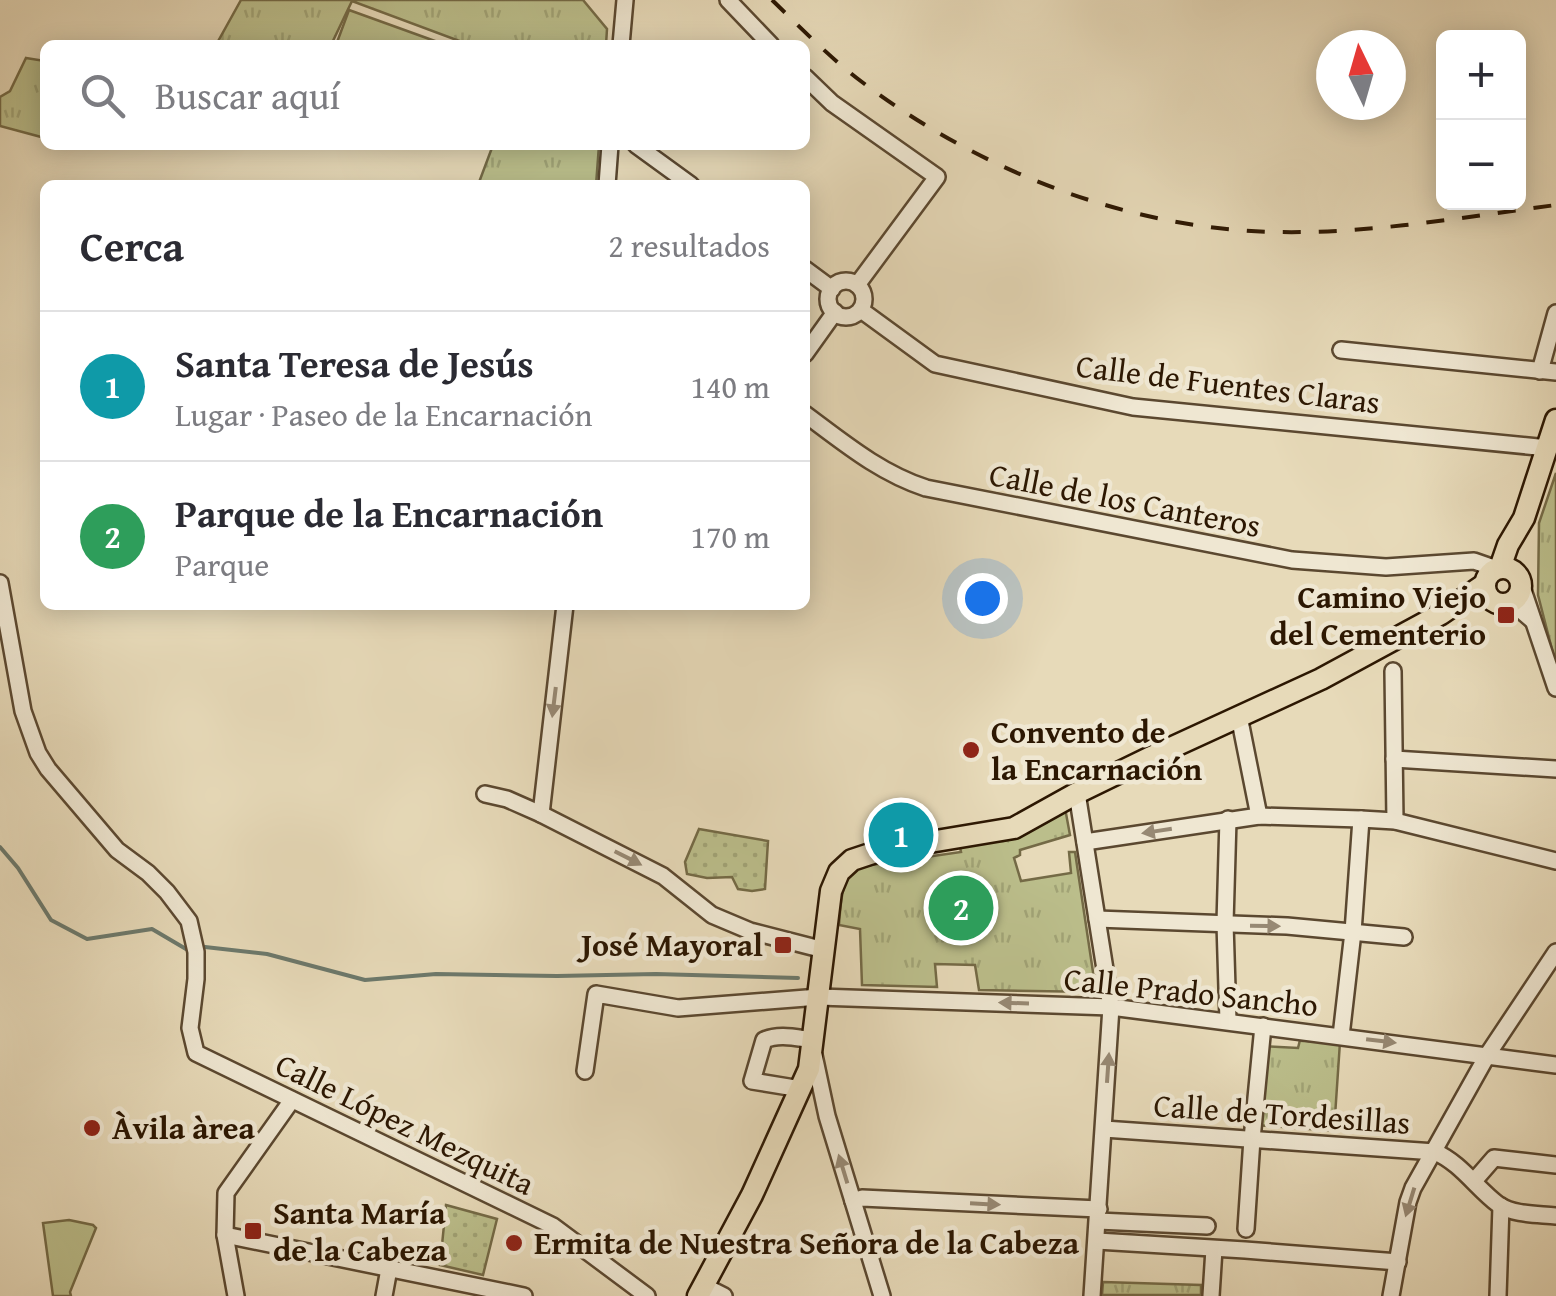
<!DOCTYPE html>
<html lang="es">
<meta charset="utf-8">
<style>
body{margin:0;font-family:"Gentium Book Plus",serif;background:#f2f2f3;color:#2b2b33}
.controls{position:absolute;right:30px;top:30px;display:grid;overflow:hidden;border-radius:15px;box-shadow:0 5px 25px #0003}
.controls button{width:90px;height:90px;display:grid;place-items:center;padding:0;border:0;border-bottom:2px solid #e1e1e2;background:#fff;color:#2b2b33;font:50px sans-serif}
.compass{position:absolute;left:1316px;top:30px;width:90px;height:90px;border-radius:50%;background:#fff;box-shadow:0 5px 25px #0003;rotate:355deg}
.you{position:absolute;left:982px;top:598px;width:35px;height:35px;margin:-25px;border:8px solid #fff;border-radius:50%;background:#1a73e8;box-shadow:0 0 0 15px #1a73e833}
.badge{display:grid;place-items:center;width:65px;height:65px;border-radius:50%;background:#2563eb;color:#fff;font-size:32px;font-weight:700}
.pin{position:absolute;translate:-50% -50%;border:5px solid #fff;box-shadow:0 2px 10px #0006}
.list{margin:0;padding:0;list-style:none}
h2{display:flex;justify-content:space-between;align-items:center;height:130px;margin:0;padding:0 40px;font-size:42px}
h2 small{font-size:32px;font-weight:400;color:#7c7c81}
.list li{display:grid;grid-template-columns:65px 1fr auto;gap:30px;align-items:center;box-sizing:border-box;height:150px;padding:0 40px;border-top:2px solid #e1e1e2}
.list b{display:block;font-size:38px;white-space:nowrap}
.list p{margin:0;font-size:32px;white-space:nowrap;color:#7c7c81}
.list em{font-size:32px;font-style:normal;color:#7c7c81}
.icon{flex:none;width:55px;height:55px;fill:none;stroke:currentColor;stroke-width:2;stroke-linecap:round;stroke-linejoin:round}
.map{position:relative;flex:none;width:1556px;height:1296px;overflow:hidden}
.search{position:absolute;background:#fff;box-shadow:0 5px 25px #0003;left:40px;top:40px;width:770px;height:110px;display:flex;align-items:center;gap:25px;box-sizing:border-box;padding:0 35px;border-radius:15px;color:#7c7c81;font-size:38px}
.panel{position:absolute;background:#fff;box-shadow:0 5px 25px #0003;left:40px;top:180px;width:770px;height:430px;border-radius:15px}
.map>svg:first-child{display:block}
</style>
<div class="map">
<svg width="1556" height="1296" viewBox="0 0 1556 1296">
<defs>
<pattern id="park-tufts" width="24" height="20" patternUnits="userSpaceOnUse" patternTransform="scale(2.5)"><rect width="24" height="20" fill="#bbbe8b"/><path d="M3 7l-1-3M5 7V3M7 7l1-3M15 17l-1-3M17 17v-4M19 17l1-3" fill="none" stroke="#a1a376"/></pattern>
<pattern id="garden-dots" width="8" height="8" patternUnits="userSpaceOnUse" patternTransform="scale(2.5)"><rect width="8" height="8" fill="#bbbe8b"/><path d="M2 2h.1M6 6h.1" fill="none" stroke="#a1a376" stroke-width="1.8" stroke-linecap="round"/></pattern>
</defs>
<rect width="100%" height="100%" fill="#e7dab9"/>
<filter id="stains"><feTurbulence type="fractalNoise" baseFrequency=".002" numOctaves="4"/><feColorMatrix values="0 0 0 0 .2 0 0 0 0 .09 0 0 0 0 .02 0 0 0 .5 -.17"/></filter>
<radialGradient id="worn" r=".72"><stop offset=".6" stop-color="#630" stop-opacity="0"/><stop offset="1" stop-color="#630" stop-opacity=".3"/></radialGradient>
<!-- grass -->
<g fill="#bbbe8b" stroke="#746a46" stroke-width="2.5">
<polygon points="349,10 446,45 336,45"/>
<polygon points="69,1220 93,1225 96,1228 70,1292 71,1296 53,1296 43,1223"/>
</g>
<!-- park -->
<g fill="url(#park-tufts)" stroke="#746a46" stroke-width="2.5">
<polygon points="241,0 583,0 607,29 606,45 470,45 352,1 331,45 216,45"/>
<polygon points="26,58 45,61 45,138 0,126 0,97 10,91"/>
<polygon points="493,145 599,145 596,185 478,185"/>
<polygon points="1556,473 1556,665 1538,595 1539,523"/>
<path d="M1065,808L1070,835L1020,850V855L1014,858L1021,881L1071,873L1069,852H1075L1096,992L979,990L975,965L935,964L937,987L862,985L860,929L839,925C841,903 840,882 857,867L961,852L960,847L1018,838Z"/>
<polygon points="1300,1040 1340,1042 1334,1131 1256,1125 1260,1046 1298,1048"/>
<polygon points="1103,1282 1201,1285 1201,1295 1102,1295"/>
</g>
<!-- garden -->
<g fill="url(#garden-dots)" stroke="#746a46" stroke-width="2.5">
<polygon points="699,829 768,841 765,889 752,891 738,889 732,877 707,878 687,874 685,862"/>
<polygon points="446,1205 497,1219 483,1275 440,1265"/>
</g>
<g fill="none" stroke-linecap="round" stroke-linejoin="round">
<!-- stream -->
<g stroke="#6c796c" stroke-width="4">
<polyline points="0,847 18,868 51,920 87,939 152,929 186,949"/>
<polyline points="205,947 267,954 365,980 436,974 557,976 656,974 798,978"/>
</g>
<defs>
<g id="minor">
<polyline points="728,0 771,45"/>
<polyline points="621,45 625,0"/>
<polyline points="805,77 832,103 937,177 857,285"/>
<polyline points="636,145 691,185"/>
<polyline points="607,185 610,145"/>
<polyline points="805,269 832,289"/>
<circle cx="846" cy="299" r="18"/>
<polyline points="861,310 935,364 1133,407 1548,448"/>
<polyline points="1341,350 1556,372"/>
<polyline points="805,354 835,312"/>
<polyline points="1540,371 1556,313"/>
<path d="M805,414C844,443 880,473 926,488L1292,560L1386,567L1474,561L1497,569"/>
<polyline points="0,583 23,711 38,753 48,769 117,850 148,873 167,892 189,921 196,952 196,979 190,1028 196,1053 553,1226 647,1296"/>
<polyline points="1521,584 1556,688"/>
<polyline points="1511,602 1532,620"/>
<polyline points="1393,671 1395,821"/>
<polyline points="1239,716 1259,816"/>
<polyline points="1394,759 1556,769"/>
<polyline points="1077,793 1111,1007 1092,1296"/>
<polyline points="485,794 507,799 541,814 663,876 712,915 750,931 824,950"/>
<polyline points="541,814 565,605"/>
<polyline points="1085,842 1259,816 1361,819 1395,821 1556,861"/>
<polyline points="1097,919 1287,926 1404,937"/>
<polyline points="1228,1021 1225,923 1228,819"/>
<polyline points="1341,1036 1353,932 1361,819"/>
<polyline points="814,1055 827,1116 882,1296"/>
<polyline points="585,1071 596,994 678,1008 819,997 1111,1007 1556,1065"/>
<path d="M801,1089L752,1081L764,1040C779,1033 797,1038 814,1040"/>
<path d="M1104,1129L1435,1152C1461,1163 1477,1189 1499,1205C1514,1215 1538,1214 1556,1216"/>
<polyline points="1474,1181 1494,1158 1556,1165"/>
<polyline points="853,1201 862,1198 1099,1209"/>
<polyline points="1098,1221 1207,1226"/>
<polyline points="1246,1229 1252,1139 1263,1026"/>
<polyline points="225,1235 524,1296"/>
<polyline points="1097,1241 1245,1250 1398,1262"/>
<polyline points="704,1286 724,1296"/>
<polyline points="236,1296 225,1235 226,1193 292,1100"/>
<polyline points="384,1296 389,1269"/>
<polyline points="1211,1296 1214,1249"/>
<polyline points="1391,1296 1408,1202 1413,1188 1488,1054 1556,952"/>
<polyline points="1498,1296 1501,1206"/>
</g>
<g id="major">
<polyline points="1500,568 1508,545 1524,518 1556,420"/>
<circle cx="1503" cy="586" r="18"/>
<polyline points="698,1296 752,1195 809,1069 831,891 839,872 852,860 882,850 1014,828 1077,793 1151,757 1321,679 1441,614 1485,584"/>
</g>
</defs>
<!-- minor casing -->
<use href="#minor" stroke="#5b4830" stroke-width="20"/>
<!-- major casing -->
<use href="#major" stroke="#2c1702" stroke-width="25"/>
<!-- minor -->
<use href="#minor" stroke="#efe7d2" stroke-width="15"/>
<!-- major -->
<use href="#major" stroke="#e7dab9" stroke-width="20"/>
<!-- rail -->
<path stroke="#2c1702" stroke-width="4" stroke-dasharray="18 18" stroke-linecap="butt" d="M772,0C801,28 829,57 862,82C980,171 1128,229 1276,232C1370,234 1464,217 1556,205"/>
</g>
<!-- one-way arrows -->
<defs><path id="oneway-solid" d="M-6-.8H1V-3.2L6.5 0L1 3.2V.8H-6Z" transform="scale(2.5)"/></defs>
<g fill="#978974">
<use href="#oneway-solid" transform="translate(554 702) rotate(97)"/>
<use href="#oneway-solid" transform="translate(1157 831) rotate(171)"/>
<use href="#oneway-solid" transform="translate(628 858) rotate(27)"/>
<use href="#oneway-solid" transform="translate(1265 926) rotate(1)"/>
<use href="#oneway-solid" transform="translate(1014 1003) rotate(-178)"/>
<use href="#oneway-solid" transform="translate(1381 1041) rotate(7)"/>
<use href="#oneway-solid" transform="translate(1108 1068) rotate(-86)"/>
<use href="#oneway-solid" transform="translate(843 1169) rotate(-107)"/>
<use href="#oneway-solid" transform="translate(1410 1202) rotate(107)"/>
<use href="#oneway-solid" transform="translate(985 1204) rotate(3)"/>
</g>
<!-- markers -->
<g fill="#8f2418" stroke="#efe7d2" stroke-width="4">
<rect x="1496" y="605" width="20" height="20" rx="5"/>
<circle cx="971" cy="750" r="10"/>
<rect x="773" y="935" width="20" height="20" rx="5"/>
<circle cx="92" cy="1128" r="10"/>
<rect x="243" y="1221" width="20" height="20" rx="5"/>
<circle cx="514" cy="1243" r="10"/>
</g>
<g text-anchor="middle" stroke-width="9" stroke-linejoin="round" paint-order="stroke">
<!-- street labels -->
<g font-size="32" fill="#2c1702" stroke="#efe7d2">
<text transform="translate(1228 384) rotate(7)" y="11">Calle de Fuentes Claras</text>
<text transform="translate(1125 500) rotate(11)" y="11">Calle de los Canteros</text>
<text transform="translate(1191 992) rotate(6)" y="11">Calle Prado Sancho</text>
<text transform="translate(1282 1114) rotate(4)" y="11">Calle de Tordesillas</text>
<text transform="translate(405 1124) rotate(26)" y="11">Calle López Mezquita</text>
</g>
<!-- poi labels -->
<g font-size="32" font-weight="bold" fill="#2c1702" stroke="#efe7d2" text-anchor="start">
<text x="1486" y="608" text-anchor="end">Camino Viejo<tspan x="1486" dy="37">del Cementerio</tspan></text>
<text x="991" y="743">Convento de<tspan x="991" dy="37">la Encarnación</tspan></text>
<text x="763" y="956" text-anchor="end">José Mayoral</text>
<text x="112" y="1139">Àvila àrea</text>
<text x="273" y="1224">Santa María<tspan x="273" dy="37">de la Cabeza</tspan></text>
<text x="534" y="1254">Ermita de Nuestra Señora de la Cabeza</text>
</g>
</g>
<rect width="100%" height="100%" filter="url(#stains)"/>
<rect width="100%" height="100%" fill="url(#worn)"/>
</svg>
<div class="controls">
<button>+</button>
<button>−</button>
</div>
<svg class="compass" viewBox="-18 -18 36 36"><path d="M0-13l5 13h-10z" fill="#e53935"/><path d="M0 13l5-13h-10z" fill="#7c7c81"/></svg>
<div class="you"></div>
<div class="pin badge" style="left:901px;top:835px;background:#0f9aa8">1</div>
<div class="pin badge" style="left:961px;top:908px;background:#2e9e5b">2</div>
<div class="search"><svg class="icon" aria-label="search" viewBox="0 0 24 24"><circle cx="10" cy="10" r="6"/><path d="M15 15l6 6"/></svg>Buscar aquí</div>
<section class="panel">
<h2>Cerca<small>2 resultados</small></h2>
<ul class="list">
<li><span class="badge" style="background:#0f9aa8">1</span><div><b>Santa Teresa de Jesús</b><p>Lugar · Paseo de la Encarnación</p></div><em>140 m</em></li>
<li><span class="badge" style="background:#2e9e5b">2</span><div><b>Parque de la Encarnación</b><p>Parque</p></div><em>170 m</em></li>
</ul>
</section>
</div>
